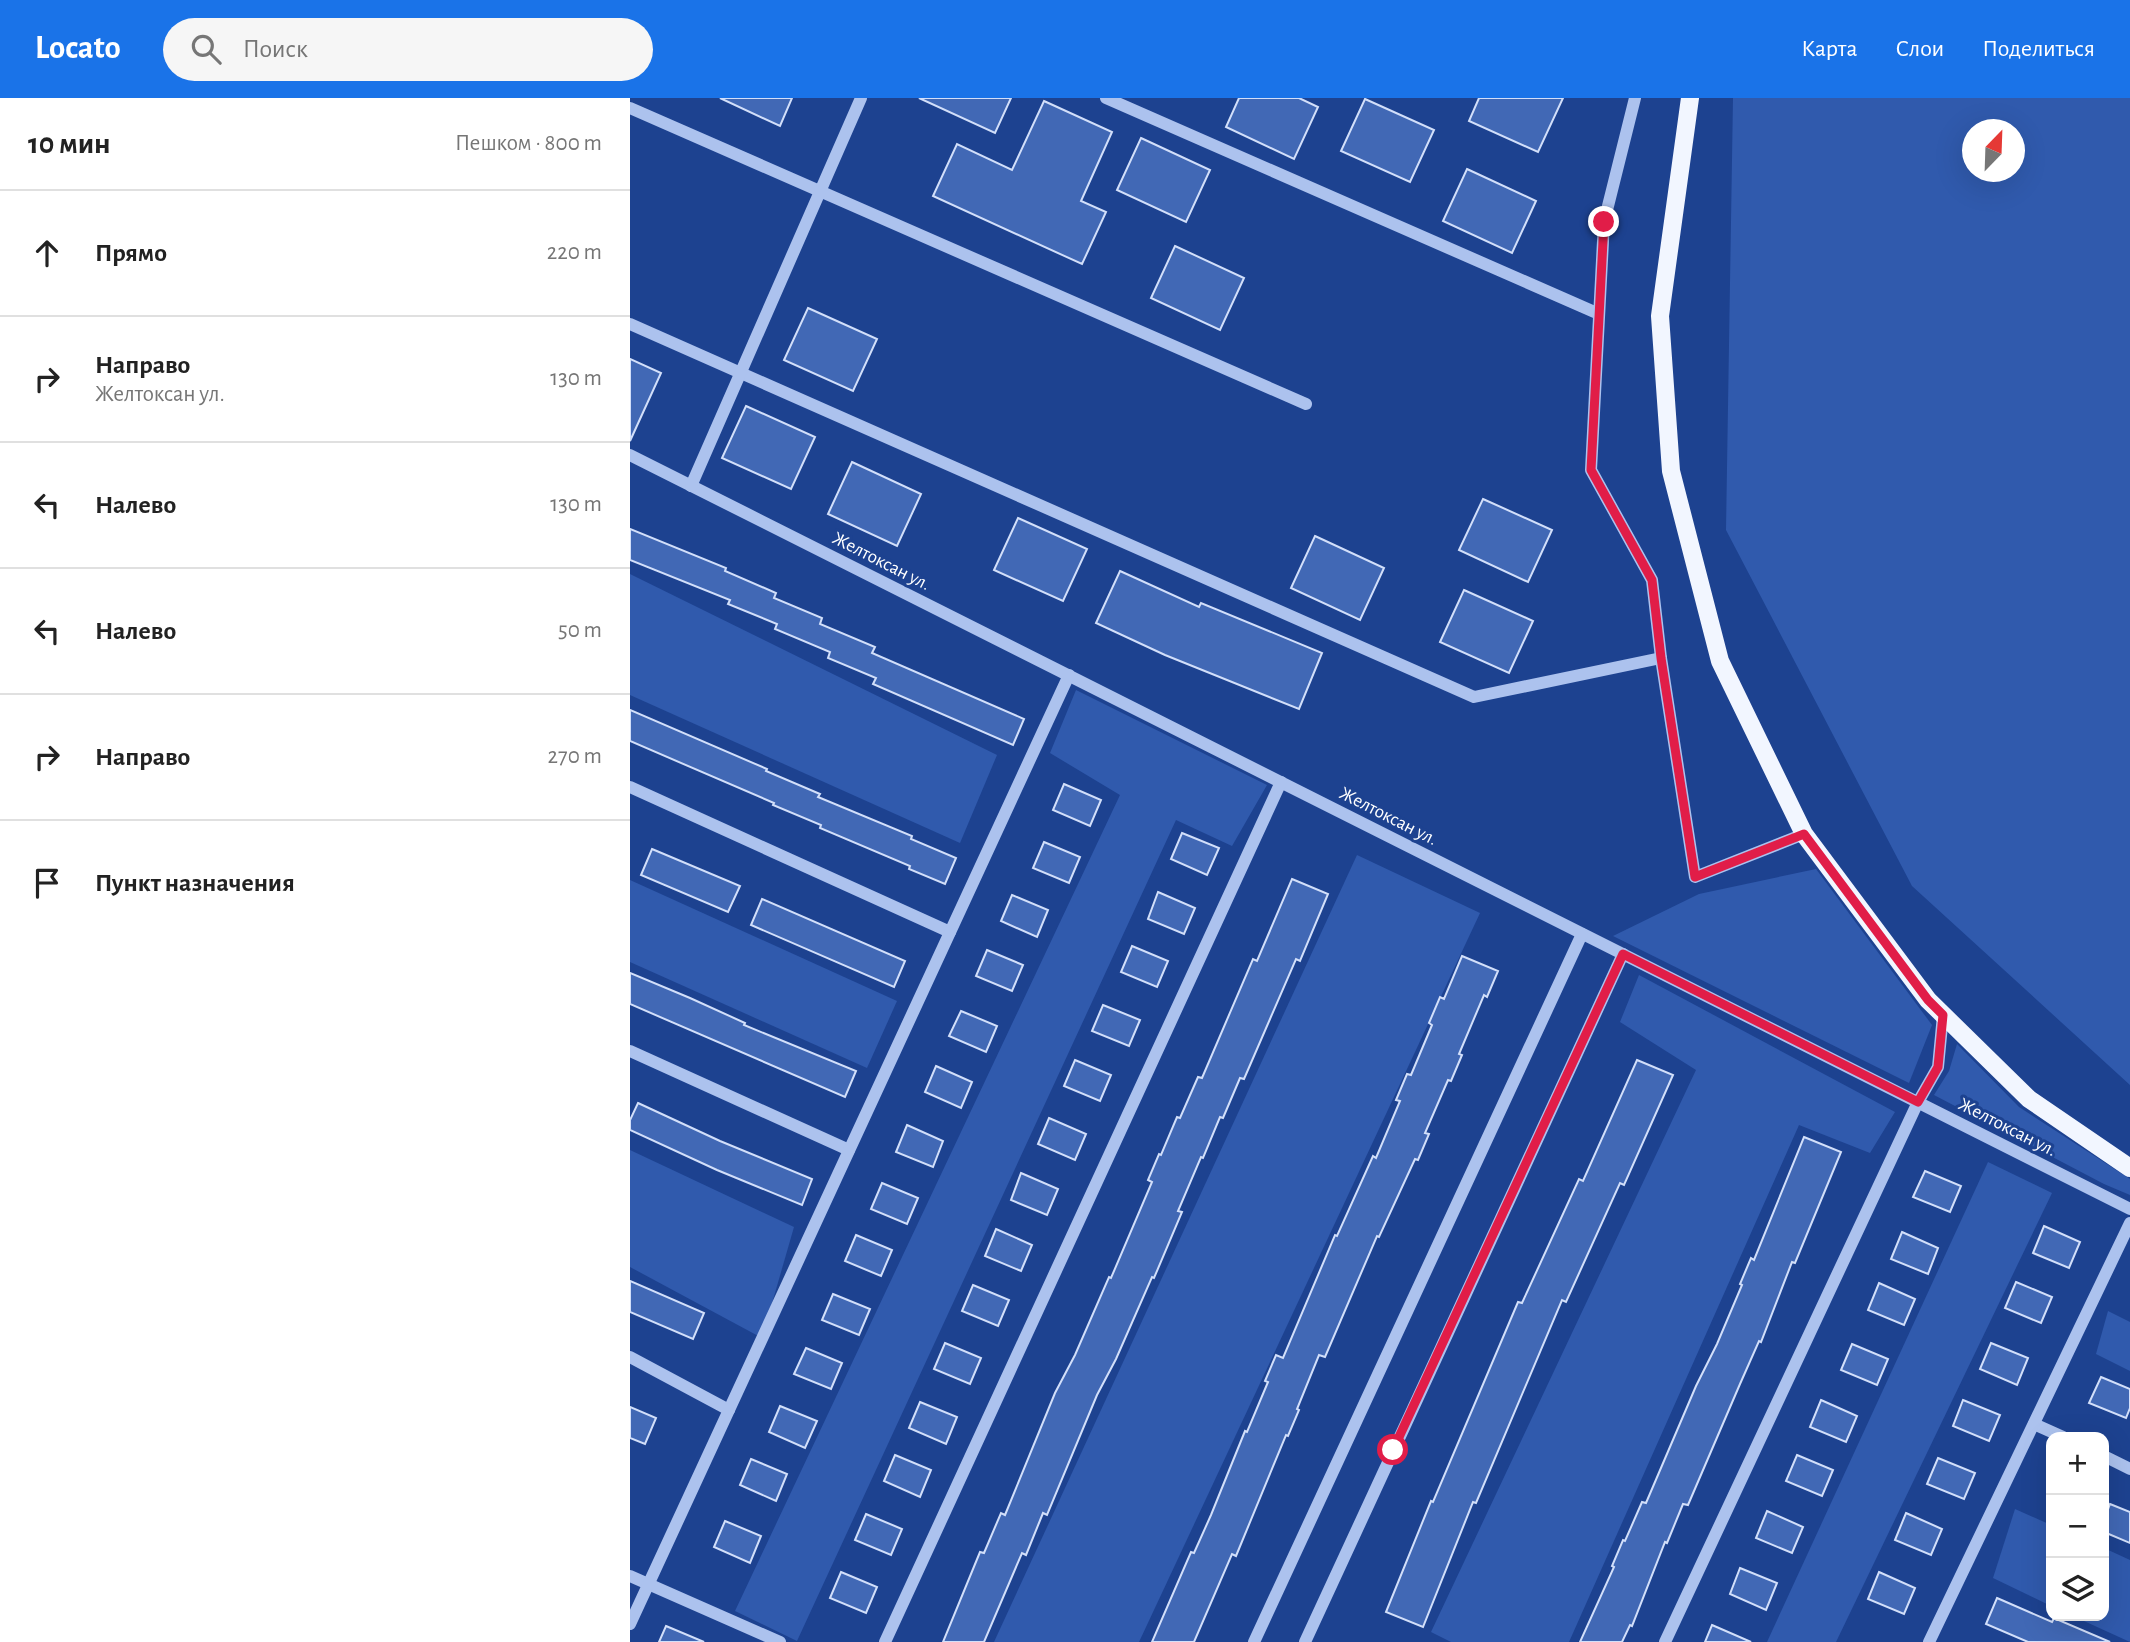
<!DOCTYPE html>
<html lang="ru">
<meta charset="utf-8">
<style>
body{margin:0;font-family:"Alegreya Sans",sans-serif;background:#f6f6f6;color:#222}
.controls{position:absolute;right:21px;bottom:21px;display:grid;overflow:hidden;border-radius:14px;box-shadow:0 7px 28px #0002}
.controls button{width:63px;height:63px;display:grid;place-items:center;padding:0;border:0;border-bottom:2px solid #e0e0e0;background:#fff;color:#222;font:35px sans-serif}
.compass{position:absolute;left:1332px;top:21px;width:63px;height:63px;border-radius:50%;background:#fff;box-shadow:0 7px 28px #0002;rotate:23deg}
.stop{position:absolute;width:21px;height:21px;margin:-16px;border:5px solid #e11d48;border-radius:50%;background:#fff}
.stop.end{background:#e11d48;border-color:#fff;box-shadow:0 2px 7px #0008}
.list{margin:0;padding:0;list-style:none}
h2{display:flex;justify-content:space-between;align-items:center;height:91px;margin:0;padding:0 28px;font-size:30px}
h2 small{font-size:23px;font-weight:400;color:#767676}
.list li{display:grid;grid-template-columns:46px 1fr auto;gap:21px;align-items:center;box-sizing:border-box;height:126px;padding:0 28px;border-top:2px solid #e0e0e0}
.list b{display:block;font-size:26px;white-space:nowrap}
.list p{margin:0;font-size:23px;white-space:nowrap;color:#767676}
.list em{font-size:23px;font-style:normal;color:#767676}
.icon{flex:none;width:38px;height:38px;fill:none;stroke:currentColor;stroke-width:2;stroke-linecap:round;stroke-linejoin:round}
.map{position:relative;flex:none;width:1500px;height:1544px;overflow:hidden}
header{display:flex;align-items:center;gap:42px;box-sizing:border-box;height:98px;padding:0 35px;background:#1a73e8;color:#fff}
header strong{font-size:33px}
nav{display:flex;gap:38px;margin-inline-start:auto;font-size:24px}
.search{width:490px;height:63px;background:#f6f6f6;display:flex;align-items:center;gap:18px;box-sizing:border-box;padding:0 24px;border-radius:38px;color:#767676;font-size:26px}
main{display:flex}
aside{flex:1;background:#fff}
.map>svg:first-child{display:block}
</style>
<header>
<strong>Locato</strong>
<div class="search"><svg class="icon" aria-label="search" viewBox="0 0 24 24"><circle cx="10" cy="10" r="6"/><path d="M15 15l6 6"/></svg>Поиск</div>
<nav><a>Карта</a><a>Слои</a><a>Поделиться</a></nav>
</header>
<main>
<aside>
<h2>10 мин<small>Пешком · 800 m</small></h2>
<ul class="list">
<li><svg class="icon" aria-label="ahead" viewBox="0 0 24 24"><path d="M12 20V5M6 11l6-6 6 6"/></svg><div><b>Прямо</b></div><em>220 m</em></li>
<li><svg class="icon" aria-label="right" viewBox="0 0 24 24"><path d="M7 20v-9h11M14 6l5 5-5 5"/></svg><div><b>Направо</b><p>Желтоксан ул.</p></div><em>130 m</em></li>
<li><svg class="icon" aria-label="left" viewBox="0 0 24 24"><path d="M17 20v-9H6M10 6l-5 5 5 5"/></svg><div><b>Налево</b></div><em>130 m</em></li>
<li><svg class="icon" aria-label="left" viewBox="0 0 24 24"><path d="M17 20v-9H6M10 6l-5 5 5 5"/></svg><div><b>Налево</b></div><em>50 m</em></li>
<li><svg class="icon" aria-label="right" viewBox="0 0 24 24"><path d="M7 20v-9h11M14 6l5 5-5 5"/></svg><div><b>Направо</b></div><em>270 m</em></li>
<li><svg class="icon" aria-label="arrive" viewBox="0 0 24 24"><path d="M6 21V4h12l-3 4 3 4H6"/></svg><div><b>Пункт назначения</b></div></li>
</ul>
</aside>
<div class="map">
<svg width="1500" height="1544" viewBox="0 0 1500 1544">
<rect width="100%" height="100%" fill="#1d4290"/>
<!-- green -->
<g fill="#305aad" fill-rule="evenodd">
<path d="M1103,0H1500V987L1282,788L1096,432ZM1342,32H1384V74H1342Z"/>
<polygon points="0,476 367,657 330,745 0,597"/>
<polygon points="446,592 637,687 602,748 546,722 167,1543 105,1513 490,697 420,655"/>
<polygon points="727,757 850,815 509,1544 364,1544"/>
<polygon points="1186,771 1302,927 1279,985 983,838 1069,796"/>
<polygon points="0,782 267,903 237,970 0,864"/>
<polygon points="1009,877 1265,1014 1240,1055 1169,1027 939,1544 821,1544 801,1534 1066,972 990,924"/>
<polygon points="1327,946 1389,1009 1500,1081 1500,1097 1474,1086 1304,997 1319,973"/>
<polygon points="0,1052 164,1129 132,1240 0,1169"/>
<polygon points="1358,1064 1422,1095 1206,1544 1137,1544"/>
<polygon points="1478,1213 1500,1224 1500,1273 1466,1256"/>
<polygon points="1385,1411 1421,1427 1421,1508 1363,1480"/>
<polygon points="1474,1450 1500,1462 1500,1544 1443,1518 1474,1518"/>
</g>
<!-- building -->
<g fill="#4168b5" stroke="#d2dffa" stroke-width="2">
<polygon points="90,0 162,0 150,28"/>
<polygon points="289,0 381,0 365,35"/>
<polygon points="609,0 669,0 688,9 664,61 596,29"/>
<polygon points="849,0 933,0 908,54 839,23"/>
<polygon points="735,1 804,32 780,84 711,53"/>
<polygon points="414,3 482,34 451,103 476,114 452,166 303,98 327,46 382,72"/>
<polygon points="511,40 580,72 556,124 487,92"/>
<polygon points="837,71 906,103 882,155 813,123"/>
<polygon points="545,148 614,180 590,232 521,200"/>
<polygon points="178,210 247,241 223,293 154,262"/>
<polygon points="0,261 31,275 0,343"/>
<polygon points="116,308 185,339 161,391 92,360"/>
<polygon points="222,364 291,396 267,448 198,416"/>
<polygon points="853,401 922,432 898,484 829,452"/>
<polygon points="388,420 457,451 433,503 364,472"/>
<polygon points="0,431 96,470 95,473 146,495 144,500 192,520 190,526 245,549 242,555 394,621 383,647 243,586 246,580 198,560 200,554 145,531 147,526 98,506 100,502 0,462"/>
<polygon points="685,438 754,470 730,522 661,490"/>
<polygon points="490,473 569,509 571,505 692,555 669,611 535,557 466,525"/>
<polygon points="834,492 903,523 879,575 810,544"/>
<polygon points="0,612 137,671 136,673 190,696 188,699 282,738 281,741 326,760 315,786 279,771 280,768 190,730 191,727 143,707 144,705 0,643"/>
<polygon points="434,686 471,702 460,728 423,712"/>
<polygon points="552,735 589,750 577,777 541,761"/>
<polygon points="414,744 450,759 439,785 403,770"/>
<polygon points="22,751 110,788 98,814 11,777"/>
<polygon points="662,781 698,796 670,863 666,861 614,981 610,980 593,1020 590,1019 573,1060 571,1059 548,1113 552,1114 524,1180 522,1179 486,1261 467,1297 417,1417 413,1415 396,1457 392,1455 354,1544 313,1544 350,1454 354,1455 371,1415 375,1417 425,1295 445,1257 479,1179 481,1180 522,1084 518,1082 529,1056 531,1057 547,1019 550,1020 568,979 572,980 623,861 627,863"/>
<polygon points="528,794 565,810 554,836 518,821"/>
<polygon points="382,797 418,812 407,839 371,823"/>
<polygon points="132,801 275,863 264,889 121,827"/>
<polygon points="502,848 538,863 527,889 491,874"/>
<polygon points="357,852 393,867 382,893 346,878"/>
<polygon points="832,858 868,873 857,899 854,897 829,956 832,957 821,983 818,982 795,1035 799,1036 788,1062 785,1061 749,1139 747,1138 695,1259 689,1257 667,1311 669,1312 658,1338 656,1337 606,1458 602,1456 564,1544 522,1544 561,1454 564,1455 581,1417 615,1333 617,1334 638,1284 635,1283 646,1257 653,1260 705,1137 707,1138 743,1058 746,1060 770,1003 766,1002 777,976 781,977 802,927 799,925 810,899 814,901"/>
<polygon points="0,875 60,900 115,925 114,927 226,973 215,999 0,906"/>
<polygon points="473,907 510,922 499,948 462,933"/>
<polygon points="331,913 367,928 356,954 319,938"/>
<polygon points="445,962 481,977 470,1003 434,988"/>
<polygon points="1007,962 1043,977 994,1087 990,1085 936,1204 932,1202 846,1405 843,1404 793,1529 756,1514 801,1403 803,1404 888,1204 892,1205 949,1081 953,1083"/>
<polygon points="306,968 342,984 331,1010 295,994"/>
<polygon points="8,1005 90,1043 182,1081 172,1107 87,1072 0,1032 0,1022"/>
<polygon points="419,1020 456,1036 445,1062 408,1046"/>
<polygon points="277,1027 313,1043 303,1069 266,1054"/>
<polygon points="1174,1039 1211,1054 1165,1165 1162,1164 1131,1244 1129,1243 1110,1286 1058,1407 1053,1406 1037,1445 1035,1444 1002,1528 1000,1527 992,1544 950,1544 984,1469 982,1468 993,1442 995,1443 1012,1404 1016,1405 1066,1288 1087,1246 1112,1187 1110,1186 1121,1160 1124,1162"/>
<polygon points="1295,1073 1331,1088 1320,1114 1283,1099"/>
<polygon points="391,1075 428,1091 417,1117 381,1102"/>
<polygon points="252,1085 288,1100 277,1126 241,1111"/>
<polygon points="1414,1128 1450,1144 1439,1170 1403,1155"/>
<polygon points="366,1131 402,1147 391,1173 355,1158"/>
<polygon points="1272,1134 1308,1150 1298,1176 1261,1161"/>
<polygon points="226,1137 262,1152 251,1178 215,1163"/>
<polygon points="0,1183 74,1215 63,1241 0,1214"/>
<polygon points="1386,1184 1422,1199 1411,1225 1375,1210"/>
<polygon points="1249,1185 1285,1201 1274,1227 1238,1212"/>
<polygon points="343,1187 379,1202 368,1228 332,1213"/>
<polygon points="203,1196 240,1211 229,1237 192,1222"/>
<polygon points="315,1245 351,1260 340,1286 304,1271"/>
<polygon points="1361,1245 1398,1260 1387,1287 1350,1271"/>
<polygon points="1222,1246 1258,1261 1247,1287 1211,1272"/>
<polygon points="176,1250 212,1265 201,1291 164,1276"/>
<polygon points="1471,1279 1500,1291 1500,1310 1496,1320 1459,1305"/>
<polygon points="1191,1302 1227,1318 1216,1344 1180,1329"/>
<polygon points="1333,1302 1370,1317 1359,1343 1323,1328"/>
<polygon points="290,1304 327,1319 316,1346 279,1330"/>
<polygon points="150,1308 187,1323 175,1350 139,1334"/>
<polygon points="0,1309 26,1320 15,1346 0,1340"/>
<polygon points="265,1357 301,1372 290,1399 254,1383"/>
<polygon points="1167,1357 1203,1372 1192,1398 1156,1383"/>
<polygon points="1308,1360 1345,1375 1334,1401 1297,1386"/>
<polygon points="121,1361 157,1376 146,1403 110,1387"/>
<polygon points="1480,1406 1500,1414 1500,1445 1474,1434 1474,1422"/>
<polygon points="1137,1413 1173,1429 1162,1455 1126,1440"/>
<polygon points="1276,1415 1312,1431 1301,1457 1265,1442"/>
<polygon points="236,1416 272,1431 261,1457 225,1442"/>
<polygon points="95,1423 131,1438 120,1465 84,1449"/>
<polygon points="1110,1470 1147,1485 1136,1512 1100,1496"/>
<polygon points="211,1474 247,1489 236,1515 200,1500"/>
<polygon points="1249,1474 1285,1490 1274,1516 1238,1501"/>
<polygon points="1367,1500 1422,1524 1424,1520 1480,1544 1398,1544 1356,1526"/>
<polygon points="1082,1527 1121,1544 1075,1544"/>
<polygon points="36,1528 74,1544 29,1544"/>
</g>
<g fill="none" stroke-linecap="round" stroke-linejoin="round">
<!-- minor -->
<g stroke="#acc2ee" stroke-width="12">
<polyline points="476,0 969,216"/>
<polyline points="1005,0 974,124 961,372 1022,482 1031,560 1065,779 1174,736"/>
<polyline points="0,10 676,306"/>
<polyline points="0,226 844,599 1031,560"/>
<polyline points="0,357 1500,1111"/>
<polyline points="61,388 231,0"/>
<polyline points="0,689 320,834"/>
<polyline points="0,953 219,1052"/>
<polyline points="0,1259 99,1312"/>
<polyline points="1404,1326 1433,1339"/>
<polyline points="1474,1358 1500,1371"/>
<polyline points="0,1478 150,1544"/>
<polyline points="0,1526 439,577"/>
<polyline points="255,1544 651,684"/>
<polyline points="624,1544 952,836"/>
<polyline points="675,1544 993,856"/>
<polyline points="1035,1544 1288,1004 1308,969 1313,917"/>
<polyline points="1299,1544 1500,1125"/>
</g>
<!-- major -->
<polyline stroke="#f2f6ff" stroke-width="18" points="1060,0 1030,218 1041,373 1090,563 1174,736 1298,902 1399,1001 1500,1070"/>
</g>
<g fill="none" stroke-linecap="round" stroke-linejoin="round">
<!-- route -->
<polyline stroke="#e11d48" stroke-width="9" points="763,1352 993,856 1288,1004 1308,969 1313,917 1298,902 1174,736 1065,779 1031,560 1022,482 961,372 974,124"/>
</g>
<g text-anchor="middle" stroke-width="6" stroke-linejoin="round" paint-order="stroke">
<!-- street labels -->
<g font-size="19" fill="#fff" stroke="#1d4290">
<text transform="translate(252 462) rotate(27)" y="7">Желтоксан ул.</text>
<text transform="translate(759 717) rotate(27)" y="7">Желтоксан ул.</text>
<text transform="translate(1378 1028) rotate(27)" y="7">Желтоксан ул.</text>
</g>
</g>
</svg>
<div class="controls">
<button>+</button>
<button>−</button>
<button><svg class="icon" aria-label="layers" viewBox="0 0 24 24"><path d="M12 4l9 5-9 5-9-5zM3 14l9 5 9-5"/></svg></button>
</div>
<svg class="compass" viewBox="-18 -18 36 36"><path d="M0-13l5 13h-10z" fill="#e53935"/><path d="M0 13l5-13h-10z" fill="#767676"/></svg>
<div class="stop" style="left:763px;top:1352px"></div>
<div class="stop end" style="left:974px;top:124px"></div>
</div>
</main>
